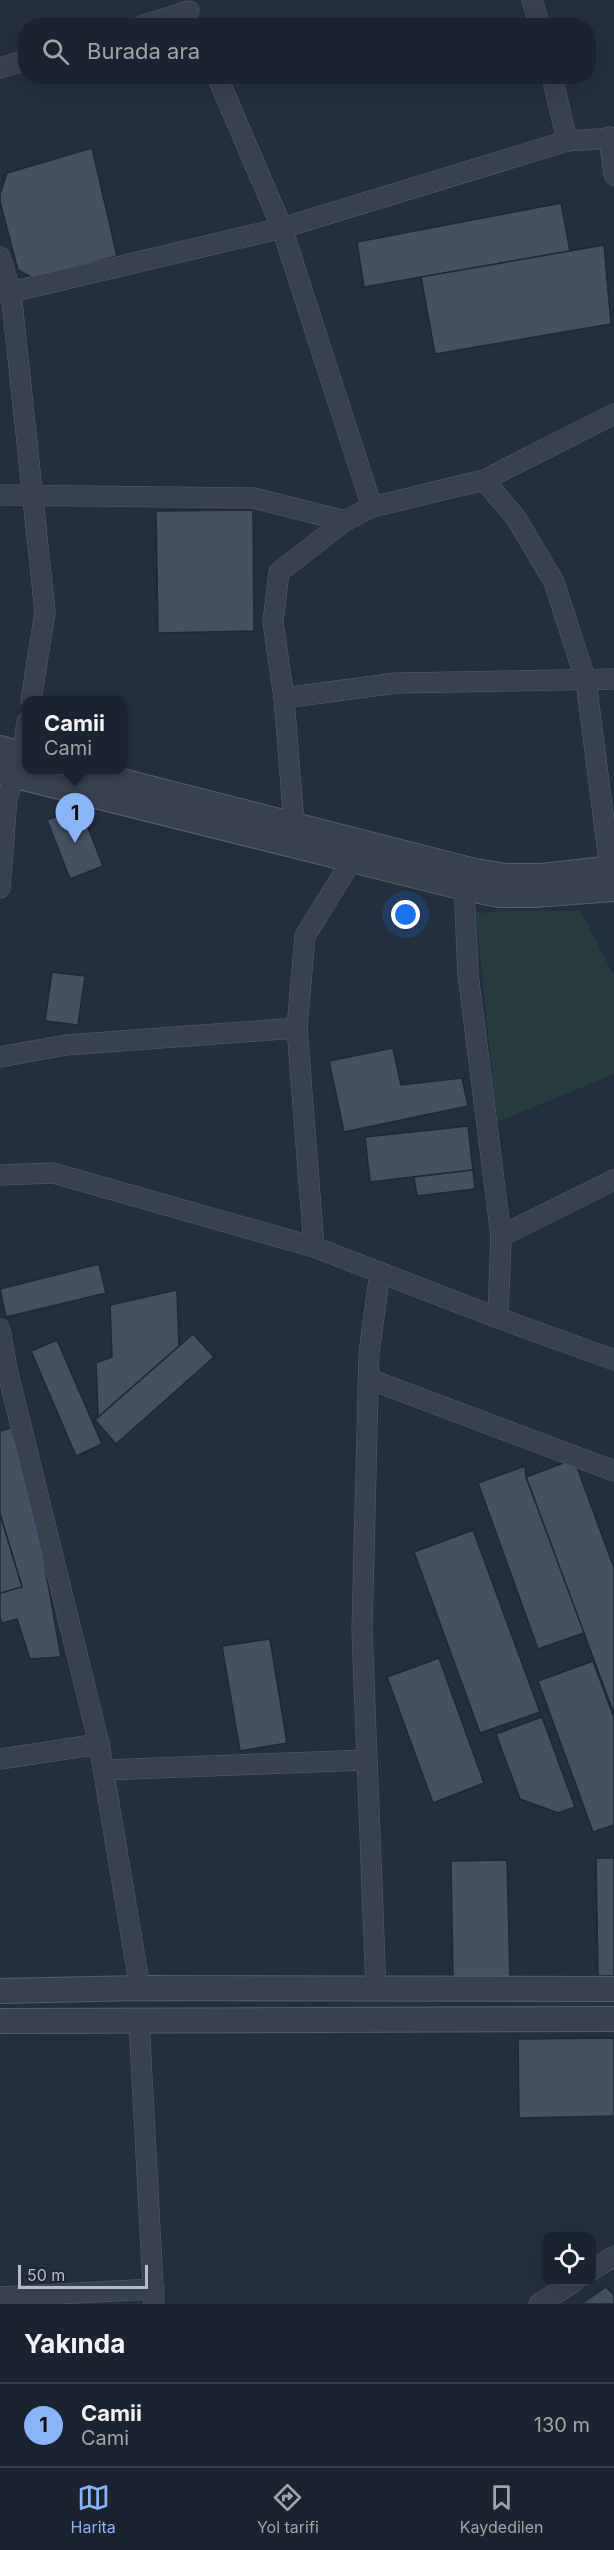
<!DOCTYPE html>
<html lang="tr">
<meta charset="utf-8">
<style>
body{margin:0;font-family:Inter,sans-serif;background:#282f3a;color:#f1f3f6}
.controls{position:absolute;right:18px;bottom:18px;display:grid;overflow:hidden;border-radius:12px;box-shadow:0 6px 24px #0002}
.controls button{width:54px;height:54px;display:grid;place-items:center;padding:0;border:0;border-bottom:2px solid #39404a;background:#1b232e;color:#f1f3f6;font:30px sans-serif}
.scale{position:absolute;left:18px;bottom:15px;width:130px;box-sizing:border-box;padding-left:6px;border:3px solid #b4bcc9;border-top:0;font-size:16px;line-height:21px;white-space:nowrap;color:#b4bcc9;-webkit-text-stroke:4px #1d2633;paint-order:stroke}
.you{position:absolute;left:406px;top:915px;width:21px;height:21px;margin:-15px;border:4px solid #fff;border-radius:50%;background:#1a73e8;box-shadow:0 0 0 9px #1a73e833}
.badge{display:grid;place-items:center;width:39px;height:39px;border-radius:50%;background:#8ab4f8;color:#111;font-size:20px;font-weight:700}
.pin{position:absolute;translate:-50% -50px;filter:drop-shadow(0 2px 3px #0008)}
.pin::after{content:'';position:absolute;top:32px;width:21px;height:18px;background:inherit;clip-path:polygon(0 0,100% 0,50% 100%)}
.popup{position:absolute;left:22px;top:696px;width:105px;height:78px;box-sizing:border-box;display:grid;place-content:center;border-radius:12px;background:#1b232e;filter:drop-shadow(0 2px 4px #0005);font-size:20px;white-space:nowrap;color:#a0a4aa}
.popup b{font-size:22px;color:#f1f3f6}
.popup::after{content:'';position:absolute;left:50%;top:100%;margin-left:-12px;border:12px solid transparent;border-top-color:#1b232e}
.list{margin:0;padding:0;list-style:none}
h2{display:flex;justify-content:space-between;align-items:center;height:78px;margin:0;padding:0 24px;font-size:26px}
h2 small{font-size:20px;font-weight:400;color:#a0a4aa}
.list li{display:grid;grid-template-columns:39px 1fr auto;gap:18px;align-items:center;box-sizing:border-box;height:84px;padding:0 24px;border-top:2px solid #39404a}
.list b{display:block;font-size:22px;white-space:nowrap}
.list p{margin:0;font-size:20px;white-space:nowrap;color:#a0a4aa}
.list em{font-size:20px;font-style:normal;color:#a0a4aa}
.icon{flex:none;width:33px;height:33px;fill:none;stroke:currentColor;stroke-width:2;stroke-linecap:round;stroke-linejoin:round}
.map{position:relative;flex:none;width:614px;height:2304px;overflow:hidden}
.search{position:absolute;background:#1b232e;box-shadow:0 6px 24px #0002;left:18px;right:18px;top:18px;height:66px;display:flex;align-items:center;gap:15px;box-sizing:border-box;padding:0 21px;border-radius:24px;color:#a0a4aa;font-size:22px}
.sheet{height:162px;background:#1b232e}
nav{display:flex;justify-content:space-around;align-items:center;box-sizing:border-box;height:84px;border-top:2px solid #39404a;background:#1b232e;font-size:16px;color:#a0a4aa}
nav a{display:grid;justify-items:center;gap:3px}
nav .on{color:#8ab4f8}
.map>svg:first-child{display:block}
</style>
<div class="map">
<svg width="614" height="2304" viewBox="0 0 614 2304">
<rect width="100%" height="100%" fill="#242f3e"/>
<!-- green -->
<polygon fill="#263c3f" points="511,911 581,911 614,976 614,1074 497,1122 476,913"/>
<!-- building -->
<g fill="#455162" stroke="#1f2835" stroke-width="1.5">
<polygon points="92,148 117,256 33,278 18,270 0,202 0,194 7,173"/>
<polygon points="561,203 570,251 364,287 357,242"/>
<polygon points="604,245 611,324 435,354 421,277"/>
<polygon points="253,510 254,631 158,633 156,511"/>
<polygon points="80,807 103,866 70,879 47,820"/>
<polygon points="52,972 85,976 78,1025 45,1021"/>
<polygon points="393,1048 401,1085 462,1078 468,1106 344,1132 329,1061"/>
<polygon points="468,1126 473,1170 370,1182 365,1137"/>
<polygon points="473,1170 475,1189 417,1196 414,1177"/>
<polygon points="99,1264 106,1293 6,1317 0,1289"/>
<polygon points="177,1290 179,1346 98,1417 96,1363 112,1357 110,1305"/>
<polygon points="193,1334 214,1357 116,1444 95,1420"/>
<polygon points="57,1340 102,1444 76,1456 31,1351"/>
<polygon points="11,1428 34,1505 61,1657 30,1659 17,1619 2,1623 0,1618 0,1593 22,1587 0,1514 0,1431"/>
<polygon points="574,1459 614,1568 614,1714 526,1477"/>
<polygon points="525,1466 526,1477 584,1633 538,1649 478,1483"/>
<polygon points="0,1514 22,1587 0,1593"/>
<polygon points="473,1530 540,1712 480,1733 414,1552"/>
<polygon points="270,1639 287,1743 240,1751 222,1646"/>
<polygon points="439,1658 484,1783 433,1803 387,1677"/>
<polygon points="593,1661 614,1718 614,1825 593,1832 538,1681"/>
<polygon points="542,1717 575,1807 558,1813 520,1799 496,1734"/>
<polygon points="596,1858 614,1858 614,1976 598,1976"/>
<polygon points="507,1860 510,1978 453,1979 451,1861"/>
<polygon points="614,2038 614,2116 519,2118 518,2039"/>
<polygon points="606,2287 614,2295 614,2304 581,2304"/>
</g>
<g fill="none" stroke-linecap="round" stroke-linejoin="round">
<defs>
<g id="minor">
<polyline points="532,0 540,26"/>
<polyline points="141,26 189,11"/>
<polyline points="0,68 26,60"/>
<polyline points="217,76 282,228 372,507"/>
<polyline points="552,76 567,141"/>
<polyline points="609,137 614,175"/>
<polyline points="0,257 11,292 45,612 31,700"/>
<polyline points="0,292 11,292 282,228 567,141 614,138"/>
<polyline points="484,480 614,414"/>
<polyline points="0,495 253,498 345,521 372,507 484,480 516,518 554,582 586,681 610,869"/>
<polyline points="284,698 396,683 614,679"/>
<polyline points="22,755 27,722"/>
<polyline points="294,824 284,698 273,622 279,572 345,521"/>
<polyline points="0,888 7,799 14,776"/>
<polyline points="464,888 468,974 501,1236 498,1318 614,1360"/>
<polyline points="297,1028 314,1247 498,1318"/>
<polyline points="0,1057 66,1045 297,1028 305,936 352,860"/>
<polyline points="0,1175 53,1173 314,1247"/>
<polyline points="501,1236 614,1180"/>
<polyline points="0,1329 7,1369 99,1744 140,1988"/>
<polyline points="369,1379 614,1471"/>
<polyline points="0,1759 99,1744"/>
<polyline points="104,1770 367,1760"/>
<polyline points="376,1989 362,1630 369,1353 380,1272"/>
<polyline points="139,2020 154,2304"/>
<polyline points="592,2270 614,2256"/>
<polyline points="0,2297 154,2289"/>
<polyline points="539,2304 574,2282"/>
</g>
<g id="tertiary">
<polyline points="0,748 27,756"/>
<polyline points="79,770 475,871 507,876 541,876 614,868"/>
<polyline points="0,772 464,888 499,895 534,895 614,889"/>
<polyline points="0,1991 140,1988 614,1989"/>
<polyline points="0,2021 614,2019"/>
</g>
</defs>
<!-- minor casing -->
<use href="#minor" stroke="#565f6c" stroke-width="21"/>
<!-- tertiary casing -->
<use href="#tertiary" stroke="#565f6c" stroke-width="26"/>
<!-- minor -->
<use href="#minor" stroke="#38414e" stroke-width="20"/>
<!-- tertiary -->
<use href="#tertiary" stroke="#38414e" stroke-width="24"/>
</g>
</svg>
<div class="controls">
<button><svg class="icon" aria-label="locate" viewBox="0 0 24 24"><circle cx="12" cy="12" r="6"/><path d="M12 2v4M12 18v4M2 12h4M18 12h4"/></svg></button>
</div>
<div class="scale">50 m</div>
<div class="you"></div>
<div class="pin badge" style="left:75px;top:843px">1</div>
<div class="popup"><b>Camii</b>Cami</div>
<div class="search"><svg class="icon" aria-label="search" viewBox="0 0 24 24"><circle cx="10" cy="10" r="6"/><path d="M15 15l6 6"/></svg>Burada ara</div>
</div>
<section class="sheet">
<h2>Yakında<small></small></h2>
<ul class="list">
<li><span class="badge">1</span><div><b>Camii</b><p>Cami</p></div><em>130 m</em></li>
</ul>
</section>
<nav>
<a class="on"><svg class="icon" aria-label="map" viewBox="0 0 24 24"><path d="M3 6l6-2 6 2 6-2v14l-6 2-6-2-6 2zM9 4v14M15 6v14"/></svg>Harita</a>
<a><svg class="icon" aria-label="directions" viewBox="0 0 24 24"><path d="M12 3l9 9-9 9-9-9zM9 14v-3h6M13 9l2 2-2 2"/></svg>Yol tarifi</a>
<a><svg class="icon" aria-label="saved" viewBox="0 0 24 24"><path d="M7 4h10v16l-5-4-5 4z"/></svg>Kaydedilen</a>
</nav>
